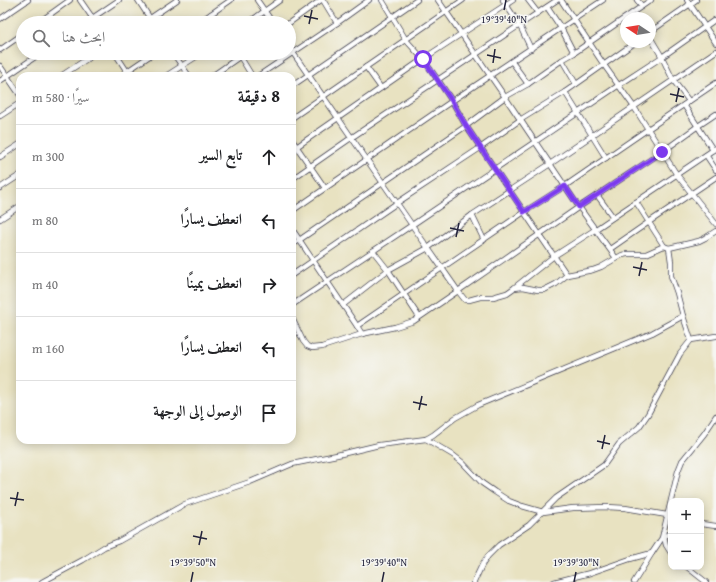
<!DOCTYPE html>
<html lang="ar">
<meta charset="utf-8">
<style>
body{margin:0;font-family:"Gentium Book Plus",Amiri,serif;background:#f6f6f6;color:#202124;direction:rtl}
.controls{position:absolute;right:12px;bottom:12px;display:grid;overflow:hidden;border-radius:8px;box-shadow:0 2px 10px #0003}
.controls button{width:36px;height:36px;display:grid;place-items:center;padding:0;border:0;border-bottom:1px solid #e0e0e0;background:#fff;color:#202124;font:20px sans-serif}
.compass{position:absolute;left:620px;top:12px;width:36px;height:36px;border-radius:50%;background:#fff;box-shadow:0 2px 10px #0003;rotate:282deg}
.stop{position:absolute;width:12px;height:12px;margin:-9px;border:3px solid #7c3aed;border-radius:50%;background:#fff}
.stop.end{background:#7c3aed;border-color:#fff;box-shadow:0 1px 4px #0008}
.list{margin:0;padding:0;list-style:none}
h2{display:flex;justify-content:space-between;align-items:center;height:52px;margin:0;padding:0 16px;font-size:17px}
h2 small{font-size:13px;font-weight:400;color:#757577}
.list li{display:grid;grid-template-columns:26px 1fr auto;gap:12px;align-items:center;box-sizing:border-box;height:64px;padding:0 16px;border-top:1px solid #e0e0e0}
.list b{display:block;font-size:15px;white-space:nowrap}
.list em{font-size:13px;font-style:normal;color:#757577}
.icon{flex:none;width:22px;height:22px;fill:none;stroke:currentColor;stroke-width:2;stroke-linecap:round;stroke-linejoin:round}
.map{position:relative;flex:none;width:716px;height:582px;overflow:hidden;direction:ltr}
.search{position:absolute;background:#fff;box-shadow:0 2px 10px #0003;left:16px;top:16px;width:280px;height:44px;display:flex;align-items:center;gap:10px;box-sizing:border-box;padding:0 14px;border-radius:22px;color:#757577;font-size:15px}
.panel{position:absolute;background:#fff;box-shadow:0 2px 10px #0003;left:16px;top:72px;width:280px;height:372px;border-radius:12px;direction:rtl}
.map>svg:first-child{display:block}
</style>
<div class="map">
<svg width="716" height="582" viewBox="0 0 716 582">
<rect width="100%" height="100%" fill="#f6f6f2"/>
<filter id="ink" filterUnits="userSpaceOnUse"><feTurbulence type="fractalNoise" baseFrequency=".025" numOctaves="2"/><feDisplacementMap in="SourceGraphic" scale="8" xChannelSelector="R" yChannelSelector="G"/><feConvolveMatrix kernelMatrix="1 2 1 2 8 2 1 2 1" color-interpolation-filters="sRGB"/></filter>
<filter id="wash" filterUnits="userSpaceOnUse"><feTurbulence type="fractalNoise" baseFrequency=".012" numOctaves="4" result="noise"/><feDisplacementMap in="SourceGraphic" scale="16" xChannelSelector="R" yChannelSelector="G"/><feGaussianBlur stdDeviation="0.9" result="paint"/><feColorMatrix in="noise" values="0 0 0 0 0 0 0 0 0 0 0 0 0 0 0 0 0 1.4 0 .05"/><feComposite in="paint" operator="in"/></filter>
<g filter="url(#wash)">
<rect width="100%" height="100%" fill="#e8e2c1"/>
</g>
<g filter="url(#ink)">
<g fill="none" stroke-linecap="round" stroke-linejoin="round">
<defs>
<g id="street">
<polyline points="80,0 96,23"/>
<polyline points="138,0 153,23"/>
<polyline points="257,0 273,23"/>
<polyline points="323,0 337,23"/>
<polyline points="382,0 406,40 423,59 438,80 452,101 466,126 539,234 567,275"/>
<polyline points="438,0 505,97 579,207 616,258"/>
<polyline points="503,0 520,26 531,49"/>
<polyline points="528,0 538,13"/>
<polyline points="561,0 604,65 634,107 677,175 716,224"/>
<polyline points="637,0 642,6"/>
<polyline points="687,0 716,43"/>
<polyline points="547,7 561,28 574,53"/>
<polyline points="211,14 216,23"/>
<polyline points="0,19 28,0"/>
<polyline points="38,23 70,0"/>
<polyline points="85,23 119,0"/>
<polyline points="143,23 177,0"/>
<polyline points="198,23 231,0"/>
<polyline points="248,23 280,0"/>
<polyline points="289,23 321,0"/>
<polyline points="650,32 696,0"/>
<polyline points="650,37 662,57 673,80 689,101"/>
<path d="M289,47C345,128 401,210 458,291L465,300H469L480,297H493L507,293L514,288L523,287L538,290H544L556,284L567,275L593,270L601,267L622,255L627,254H646L664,246L669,248L699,241L705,238L716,231"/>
<polyline points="0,50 23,34"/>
<polyline points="115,53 130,76"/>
<polyline points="173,53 189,76"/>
<polyline points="238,53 252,76"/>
<polyline points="562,60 576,84"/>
<polyline points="512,62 528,84"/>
<polyline points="0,66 20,95"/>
<polyline points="366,67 381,88"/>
<polyline points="61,76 96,53"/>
<polyline points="120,76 154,53"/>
<polyline points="166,76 202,53"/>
<polyline points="212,76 245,53"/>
<polyline points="258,76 337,23 369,0"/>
<polyline points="0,81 41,53"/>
<polyline points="292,86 417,0"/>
<polyline points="565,92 606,158"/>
<polyline points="684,105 713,150"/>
<polyline points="0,116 20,103"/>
<polyline points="292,118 463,0"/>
<polyline points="292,140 325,188"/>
<polyline points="292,150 423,59 513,0"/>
<polyline points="706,155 716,170"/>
<polyline points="0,157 20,144"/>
<polyline points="292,179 351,138 557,0"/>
<polyline points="0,188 20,175"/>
<polyline points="597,195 613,217"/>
<polyline points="636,202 664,246"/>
<polyline points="292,211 452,101 603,0"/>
<polyline points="472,215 484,240"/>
<polyline points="0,219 20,206"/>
<polyline points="292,229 357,326 362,334"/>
<polyline points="292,245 466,126 505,97 528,84 562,60 574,53 651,0"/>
<polyline points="669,248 671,262 671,276 677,293 683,316 691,340"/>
<polyline points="610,249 649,222 716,177"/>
<polyline points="373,251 388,270 419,317"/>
<polyline points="292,275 397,203 480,148 520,120 565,92 636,42"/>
<polyline points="515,287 554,256 596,229 716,148"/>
<polyline points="292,305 412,225 619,85 662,57 716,19"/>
<polyline points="343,305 388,270 428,248 472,215 550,164 716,51"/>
<polyline points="292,318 303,341 307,346 312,348 322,347 362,334 395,327 414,321 458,291 579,207 662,152 698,126 716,114"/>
<polyline points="357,326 524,212 565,186 648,129 716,83"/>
<polyline points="426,439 453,455 462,462 482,483 495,492 509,501 522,506 543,512 573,508 607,507 625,508 667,515"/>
<polyline points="701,524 716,526"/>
<polyline points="664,536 666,545 671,553"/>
<polyline points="663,537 671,533"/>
<polyline points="687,567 706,582"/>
<polyline points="42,582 83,560 104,547 119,541 185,504 250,482 292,464 337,455 379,445 426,439 433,435 455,418 478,405 652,333 683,316"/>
<polyline points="474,582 482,565 488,556 499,545 529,525 556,498 604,465 619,444 639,427 648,414 680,354 691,340 716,336"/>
<polyline points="554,582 590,573 630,559 652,553 662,538 678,471 682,461 704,434 716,416"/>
<polyline points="634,582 652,553"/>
</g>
</defs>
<!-- street casing -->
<use href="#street" stroke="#403f4f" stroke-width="6"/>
<!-- street -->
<use href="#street" stroke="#fff" stroke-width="4.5"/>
</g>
</g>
<g fill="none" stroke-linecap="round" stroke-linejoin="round" filter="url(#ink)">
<!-- route -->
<polyline stroke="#7c3aed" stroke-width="5" points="423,59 452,101 466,126 524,212 565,186 579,207 662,152"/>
</g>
<!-- ticks -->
<path fill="none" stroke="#22223b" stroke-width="1.5" d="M504,10L506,0M304,16L318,19M309,24L312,10M487,55L501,58M493,63L495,49M670,94L684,97M676,102L679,88M450,228L464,231M456,237L459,223M633,267L647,270M639,276L642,262M413,402L427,405M419,410L422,396M597,441L610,444M602,449L605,435M10,498L24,500M15,506L18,492M193,536L207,539M199,545L202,531M191,582L193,572M382,582L384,572M574,582L576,572"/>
<g font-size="10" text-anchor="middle" fill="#22223b" stroke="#f6f6f2" stroke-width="3" stroke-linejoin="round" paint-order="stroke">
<text x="504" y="23">19°39'40"N</text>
<text x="193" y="566">19°39'50"N</text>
<text x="384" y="566">19°39'40"N</text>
<text x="576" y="566">19°39'30"N</text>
</g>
</svg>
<div class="controls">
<button>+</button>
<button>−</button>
</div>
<svg class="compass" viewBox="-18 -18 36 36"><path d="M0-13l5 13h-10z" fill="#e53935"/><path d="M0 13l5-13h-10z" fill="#757577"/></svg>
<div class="stop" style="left:423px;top:59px"></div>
<div class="stop end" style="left:662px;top:152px"></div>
<div class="search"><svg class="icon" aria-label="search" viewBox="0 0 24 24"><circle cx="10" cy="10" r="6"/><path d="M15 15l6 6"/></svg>ابحث هنا</div>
<section class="panel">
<h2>8 دقيقة<small>سيرًا · 580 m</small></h2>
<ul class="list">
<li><svg class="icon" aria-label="ahead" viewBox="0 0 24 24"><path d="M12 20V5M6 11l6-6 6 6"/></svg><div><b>تابع السير</b></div><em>300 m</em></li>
<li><svg class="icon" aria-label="left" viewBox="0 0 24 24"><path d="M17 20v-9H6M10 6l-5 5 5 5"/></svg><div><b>انعطف يسارًا</b></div><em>80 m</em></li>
<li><svg class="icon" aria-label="right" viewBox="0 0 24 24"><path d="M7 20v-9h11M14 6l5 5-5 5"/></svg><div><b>انعطف يمينًا</b></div><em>40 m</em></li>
<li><svg class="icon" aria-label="left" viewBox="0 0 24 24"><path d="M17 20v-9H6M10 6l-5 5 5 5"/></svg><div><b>انعطف يسارًا</b></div><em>160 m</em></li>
<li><svg class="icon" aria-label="arrive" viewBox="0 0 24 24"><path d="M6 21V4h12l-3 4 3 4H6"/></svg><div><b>الوصول إلى الوجهة</b></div></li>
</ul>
</section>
</div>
